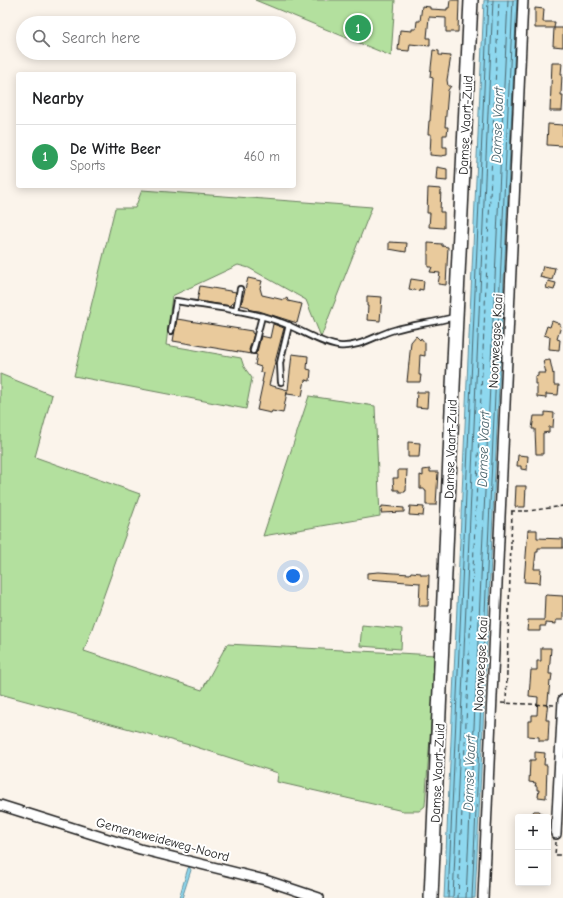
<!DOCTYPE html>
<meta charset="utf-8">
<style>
body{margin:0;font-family:"Comic Neue",sans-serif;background:#f6f6f6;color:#202124}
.controls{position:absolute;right:12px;bottom:12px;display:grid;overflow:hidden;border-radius:4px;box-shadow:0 2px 10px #0003}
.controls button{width:36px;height:36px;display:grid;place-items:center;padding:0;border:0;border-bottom:1px solid #e0e0e0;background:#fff;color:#202124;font:20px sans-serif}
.you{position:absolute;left:293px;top:576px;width:14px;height:14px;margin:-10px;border:3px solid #fff;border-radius:50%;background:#1a73e8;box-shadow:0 0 0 6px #1a73e833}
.badge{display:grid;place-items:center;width:26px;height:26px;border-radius:50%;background:#0f766e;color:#fff;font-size:13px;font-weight:700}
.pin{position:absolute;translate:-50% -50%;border:2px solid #fff;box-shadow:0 1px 4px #0006}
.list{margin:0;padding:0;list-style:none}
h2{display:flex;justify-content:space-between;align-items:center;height:52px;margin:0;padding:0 16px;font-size:17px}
h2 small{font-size:13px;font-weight:400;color:#757577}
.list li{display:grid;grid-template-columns:26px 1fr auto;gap:12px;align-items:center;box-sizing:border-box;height:64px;padding:0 16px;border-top:1px solid #e0e0e0}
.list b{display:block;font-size:15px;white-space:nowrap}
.list p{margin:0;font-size:13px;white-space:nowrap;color:#757577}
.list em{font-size:13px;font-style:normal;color:#757577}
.icon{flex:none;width:22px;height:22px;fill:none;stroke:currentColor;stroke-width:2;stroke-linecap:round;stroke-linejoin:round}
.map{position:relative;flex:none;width:563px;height:898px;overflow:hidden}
.search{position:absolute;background:#fff;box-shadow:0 2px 10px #0003;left:16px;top:16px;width:280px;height:44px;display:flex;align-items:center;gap:10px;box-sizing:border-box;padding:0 14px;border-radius:22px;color:#757577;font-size:15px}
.panel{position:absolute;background:#fff;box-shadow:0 2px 10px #0003;left:16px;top:72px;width:280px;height:116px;border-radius:4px}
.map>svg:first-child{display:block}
</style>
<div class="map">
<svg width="563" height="898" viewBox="0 0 563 898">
<rect width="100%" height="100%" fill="#fbf4eb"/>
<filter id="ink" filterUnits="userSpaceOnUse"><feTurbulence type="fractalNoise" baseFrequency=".025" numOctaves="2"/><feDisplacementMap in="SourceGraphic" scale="8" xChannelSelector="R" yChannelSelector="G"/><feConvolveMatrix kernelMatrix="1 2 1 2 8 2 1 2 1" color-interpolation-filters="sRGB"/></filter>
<g filter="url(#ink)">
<!-- green -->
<g fill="#b3e09e" stroke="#687e5d">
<polygon points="255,0 395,0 391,56"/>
<polygon points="142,190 372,207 321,337 306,300 249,268 238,265 172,296 166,345 241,358 244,367 252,378 246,409 74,376 115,208 135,208"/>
<polygon points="0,374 52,395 35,457 140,494 84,651 202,690 227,644 436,655 425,806 419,811 403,811 277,782 278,773 193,746 0,694"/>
<polygon points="309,396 375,406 380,516 263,536"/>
<polygon points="362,625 402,629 401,649 360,646"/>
</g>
<!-- water -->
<g fill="#8ed8ef" stroke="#608d9b">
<polygon points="484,0 517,0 475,898 444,898"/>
<polygon points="189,867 191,870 182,898 179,898 188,868"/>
</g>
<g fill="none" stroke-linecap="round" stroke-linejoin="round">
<!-- shore -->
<g stroke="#4a6770" stroke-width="1">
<polyline points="448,898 488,0"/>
<polyline points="453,898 493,0"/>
<polyline points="466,898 508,0"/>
<polyline points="472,898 513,0"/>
</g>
<!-- ferry -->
<polyline stroke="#445e66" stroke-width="1" stroke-dasharray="5 4" stroke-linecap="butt" points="458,898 499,0"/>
</g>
<!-- building -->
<g fill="#e9ca9c" stroke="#1c1c1c">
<polygon points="450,0 459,0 458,32 446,32 446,18 429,17 427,38 430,38 430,46 410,44 409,51 398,50 400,30 412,31 412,29 416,29 417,21 420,21 422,6 430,7 430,9 447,10 447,8 449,8"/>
<polygon points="535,8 544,9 543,22 555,22 554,28 563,28 563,47 553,46 554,28 535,28"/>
<polygon points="433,50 439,51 439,55 451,56 447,80 448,86 451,86 448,90 445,127 448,127 447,135 443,135 443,147 447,147 447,155 441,156 430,155 431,134 428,134 429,121 430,121 433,78 430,77"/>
<polygon points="552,63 562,63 561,74 562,74 561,95 563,95 562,111 550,111"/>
<polygon points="548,124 563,125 563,146 547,145"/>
<polygon points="437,167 447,169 447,181 436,180"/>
<polygon points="428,188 441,189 440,212 444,212 444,228 429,227 430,213 427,213"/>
<polygon points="389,242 407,243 406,252 389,249"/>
<polygon points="428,243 442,244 442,246 448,247 446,285 438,284 440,273 430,272 432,267 428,267"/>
<polygon points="543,266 555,268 552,280 540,277"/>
<polygon points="248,278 262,281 260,288 262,295 284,300 287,298 288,301 302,304 297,323 259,311 250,310 249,307 241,305"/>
<polygon points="411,279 424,281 423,290 419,289 419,291 409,289"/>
<polygon points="548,281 556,283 554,290 546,288"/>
<polygon points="200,286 236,292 234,304 232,303 231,306 197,301"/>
<polygon points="367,296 382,297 380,321 367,320 368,306 367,306"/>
<polygon points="177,319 252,331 252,333 254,334 249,350 251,354 173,341"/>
<polygon points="552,321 560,324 560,326 561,326 557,339 560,340 559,350 549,349 550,337 544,335 547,326 550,327"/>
<polygon points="273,324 284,328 269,385 288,390 292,354 308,356 307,369 311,370 310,381 305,380 302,396 287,394 287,392 283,413 272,411 271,413 257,410 263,382 262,382 264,373 260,372 261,367 255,365 257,355 254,354 257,352 261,336 270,338"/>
<polygon points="416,336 420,340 421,338 425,343 425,356 420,355 419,375 421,375 420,382 407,382 411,342"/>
<polygon points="550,360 553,374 554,373 554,385 559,385 558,395 546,394 546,398 537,397 537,384 535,384 535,377 538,376 538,373 546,373 543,361"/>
<polygon points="417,392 428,392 427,408 416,407"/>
<polygon points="545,412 554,413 553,427 549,427 549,432 543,433 543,454 536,454 535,429 532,429 534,416 545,416"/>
<polygon points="408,442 420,443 419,457 408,457"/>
<polygon points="518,455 528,456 527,470 521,469 521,466 517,466"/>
<polygon points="430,469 430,472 438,472 436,505 426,505 426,491 425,491 425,489 420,489 420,475 423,476 423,470"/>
<polygon points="398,470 407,470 406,491 405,491 405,492 399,492 399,490 394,490 393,478 398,478"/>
<polygon points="516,486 526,486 525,507 515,507"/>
<polygon points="382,506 404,508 404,512 381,513"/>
<polygon points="410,506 424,507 423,516 409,515"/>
<polygon points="528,530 537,530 537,538 563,539 563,548 538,548 538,552 536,552 534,569 541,569 540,583 524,582"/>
<polygon points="379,572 410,574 411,572 421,573 421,575 429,575 428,606 419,606 420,583 367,579 367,573"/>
<polygon points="546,595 563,596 563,620 556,620 556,624 546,623 546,626 540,626 540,631 527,631 528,620 544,620 545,596"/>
<polygon points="541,648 551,648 549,674 552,674 551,681 550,681 546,720 549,720 548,741 539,741 539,737 528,736 528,721 532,721 532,715 537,715 538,697 529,696 531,670 537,670 537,661 541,661"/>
<polygon points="535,752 545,753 544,765 547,765 546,798 538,797 539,790 537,790 537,786 535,786 536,783 529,782 530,760 535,760"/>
<polygon points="534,811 539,811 546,817 528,817"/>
</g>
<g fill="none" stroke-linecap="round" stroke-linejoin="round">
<defs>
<g id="lane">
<polyline points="236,311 240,289"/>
<path d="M171,331L176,301C211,307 247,310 280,322C298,328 321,344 339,346C359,348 376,335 394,330C414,324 434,323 454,317"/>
<polyline points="253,351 262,316"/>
<polyline points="281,382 280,363 289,325"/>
</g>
<g id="street">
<polyline points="0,805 140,849 265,880 319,898"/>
<polyline points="556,834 563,700"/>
<polyline points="483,898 523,0"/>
</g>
<polyline id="secondary" points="431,898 456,317 471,0"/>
</defs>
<!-- lane casing -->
<use href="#lane" stroke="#1c1c1c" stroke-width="8"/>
<!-- street casing -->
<use href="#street" stroke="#1c1c1c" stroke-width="12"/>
<!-- secondary casing -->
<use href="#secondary" stroke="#1c1c1c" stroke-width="16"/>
<!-- path -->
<g stroke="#1c1c1c" stroke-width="1.5" stroke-dasharray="4 3" stroke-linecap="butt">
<polyline points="511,511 528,511 563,506"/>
<polyline points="501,703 555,705"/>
<polyline points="506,704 512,511"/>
<polyline points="556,842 555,855 563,855"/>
</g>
<!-- lane -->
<use href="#lane" stroke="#fff" stroke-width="4.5"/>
<!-- street -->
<use href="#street" stroke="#fff" stroke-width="9"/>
<!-- secondary -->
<use href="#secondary" stroke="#fff" stroke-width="13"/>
</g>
</g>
<g text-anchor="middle" stroke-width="4" stroke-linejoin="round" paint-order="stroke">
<!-- street labels -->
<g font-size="13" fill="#1c1c1c" stroke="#fff">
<text transform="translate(465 125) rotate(-87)" y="5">Damse Vaart-Zuid</text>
<text transform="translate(495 341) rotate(-87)" y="5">Noorweegse Kaai</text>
<text transform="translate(450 449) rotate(-88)" y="5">Damse Vaart-Zuid</text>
<text transform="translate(480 664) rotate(-87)" y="5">Noorweegse Kaai</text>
<text transform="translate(437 773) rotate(-87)" y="5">Damse Vaart-Zuid</text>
<text transform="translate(163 839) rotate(15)" y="5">Gemeneweideweg-Noord</text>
</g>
<!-- water labels -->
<g font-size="14" font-style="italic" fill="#445e66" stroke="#fff">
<text transform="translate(497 125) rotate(-88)" y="5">Damse Vaart</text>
<text transform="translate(483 449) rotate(-88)" y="5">Damse Vaart</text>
<text transform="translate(469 773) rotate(-88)" y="5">Damse Vaart</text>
</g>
</g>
</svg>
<div class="controls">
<button>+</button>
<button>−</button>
</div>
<div class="you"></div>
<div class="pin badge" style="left:358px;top:28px;background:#2e9e5b">1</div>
<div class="search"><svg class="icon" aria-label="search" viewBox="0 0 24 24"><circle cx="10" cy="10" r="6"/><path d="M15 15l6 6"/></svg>Search here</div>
<section class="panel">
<h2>Nearby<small></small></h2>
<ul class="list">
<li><span class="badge" style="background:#2e9e5b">1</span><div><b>De Witte Beer</b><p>Sports</p></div><em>460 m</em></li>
</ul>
</section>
</div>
